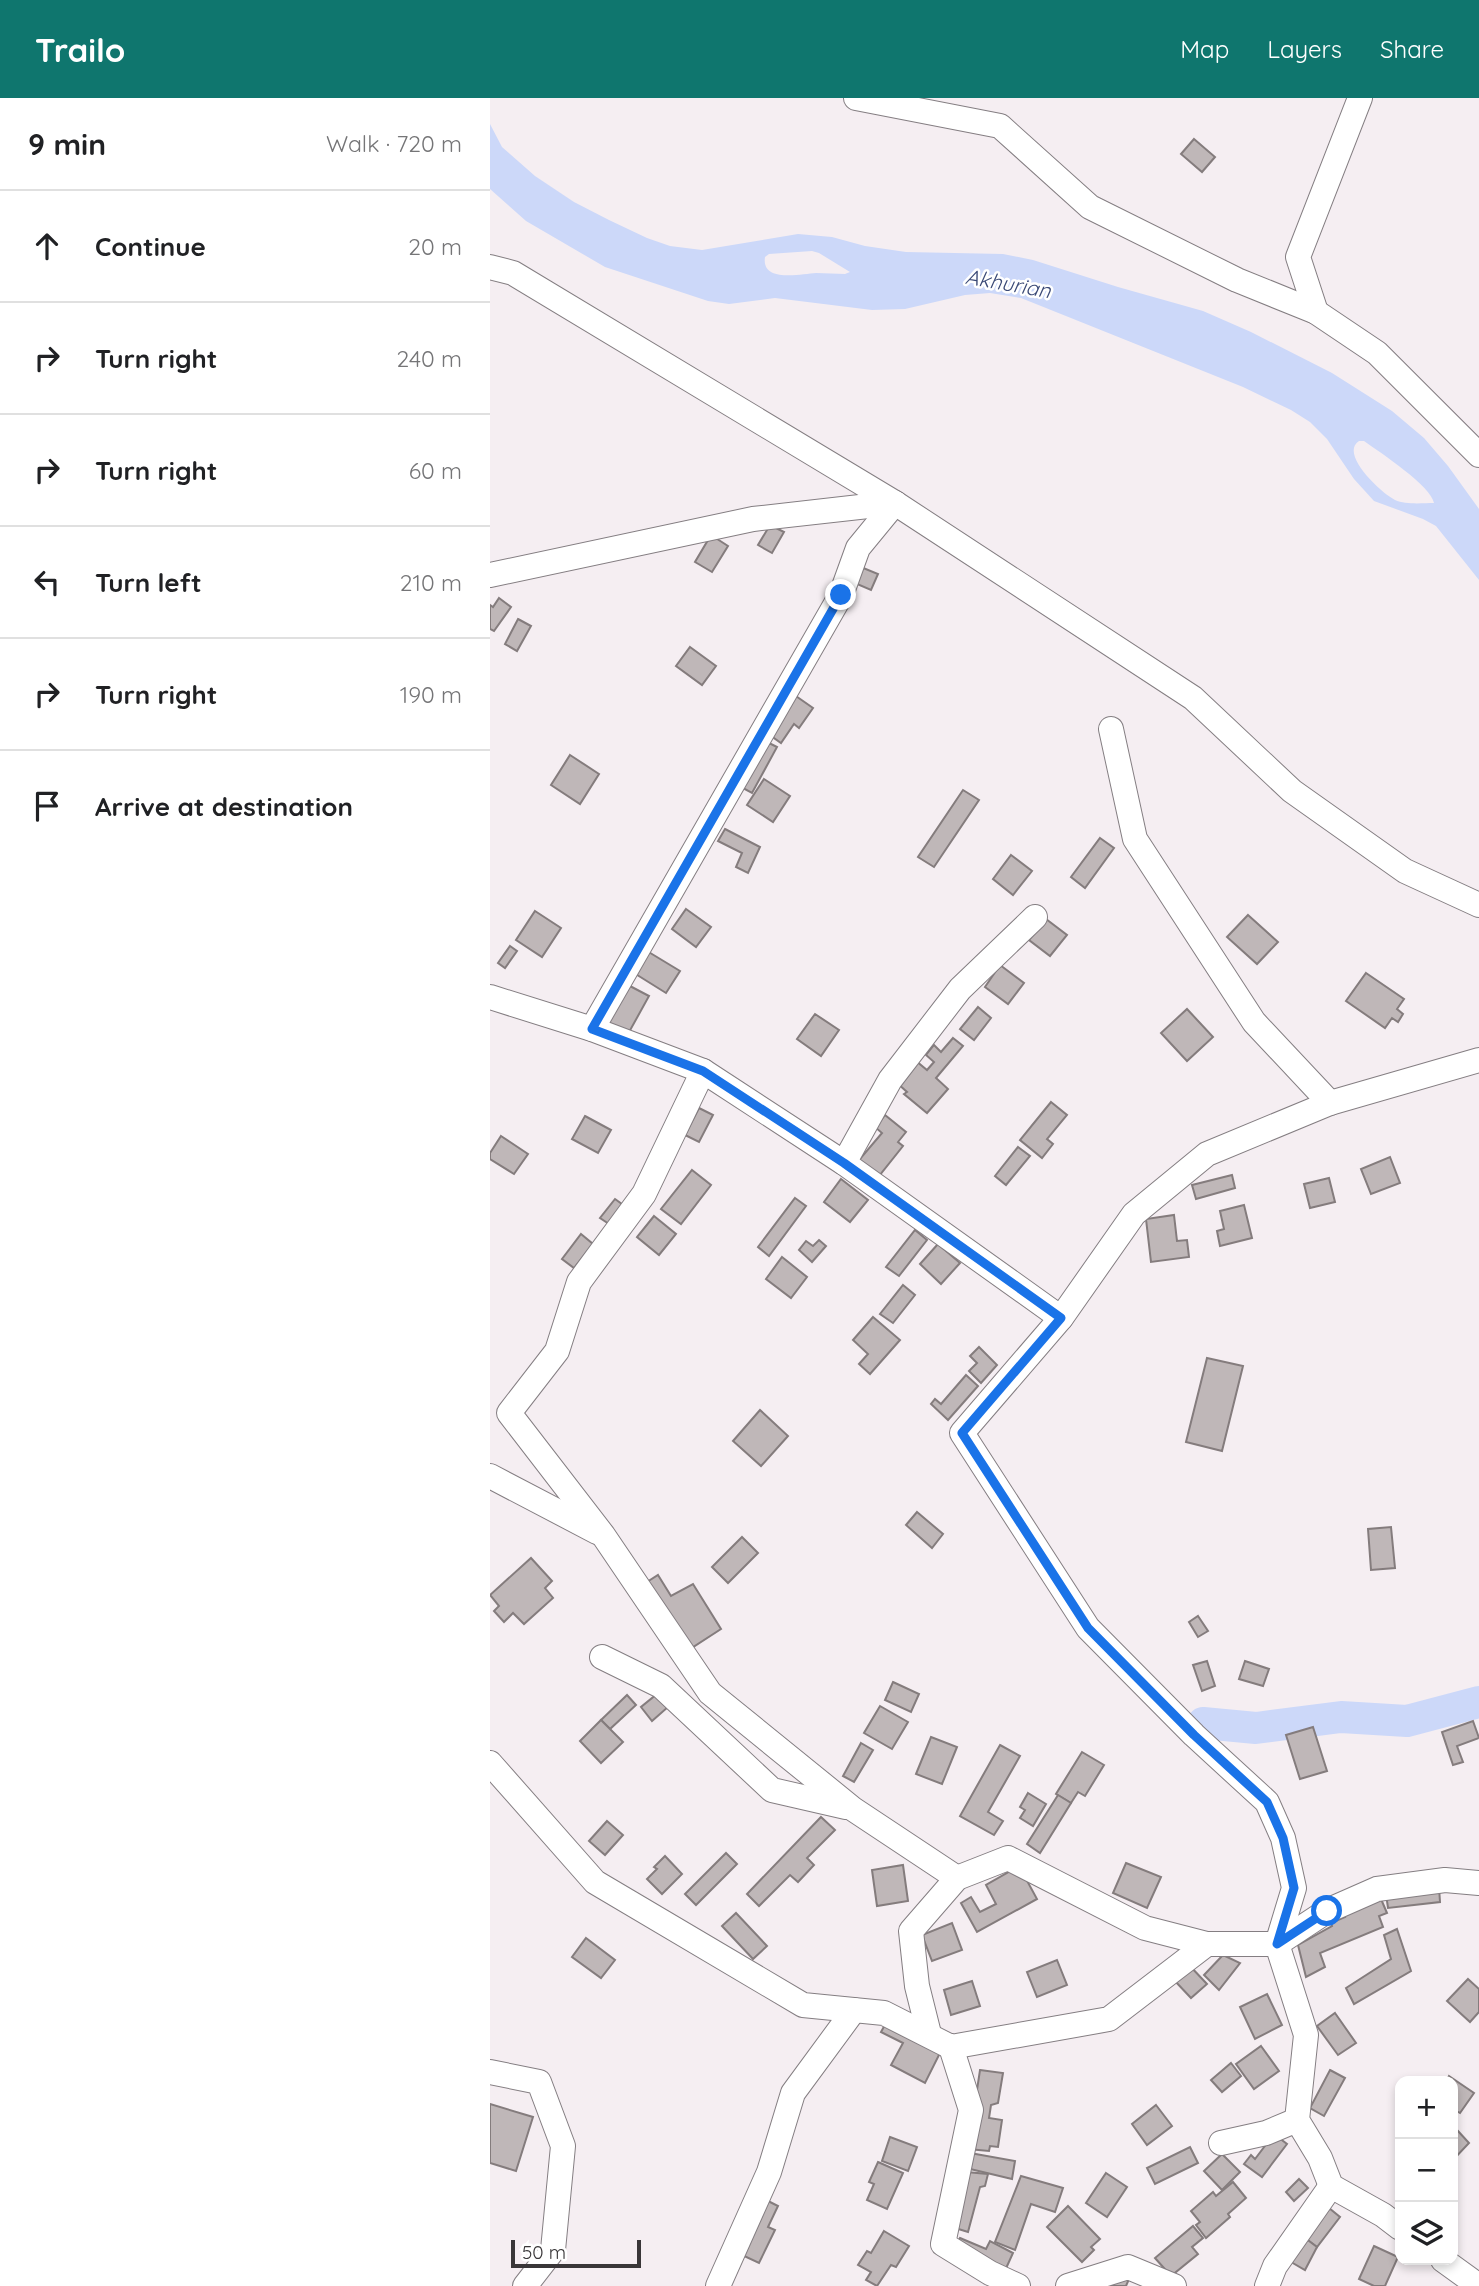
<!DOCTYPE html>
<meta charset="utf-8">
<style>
body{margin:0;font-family:Quicksand,sans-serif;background:#f2f2f2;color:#202124}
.controls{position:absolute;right:21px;bottom:21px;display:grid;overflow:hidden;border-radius:14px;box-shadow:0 4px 10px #0003}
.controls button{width:63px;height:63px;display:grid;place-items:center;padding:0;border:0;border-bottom:2px solid #e0e0e0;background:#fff;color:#202124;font:35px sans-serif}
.scale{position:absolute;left:21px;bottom:18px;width:130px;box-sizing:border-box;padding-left:7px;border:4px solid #393638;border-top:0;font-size:19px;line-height:24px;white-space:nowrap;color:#393638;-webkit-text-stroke:5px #fff;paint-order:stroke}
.stop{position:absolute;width:21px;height:21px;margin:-16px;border:5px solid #1a73e8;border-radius:50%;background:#fff}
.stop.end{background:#1a73e8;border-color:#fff;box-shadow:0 2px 7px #0008}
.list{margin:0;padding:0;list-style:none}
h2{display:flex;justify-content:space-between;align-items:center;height:91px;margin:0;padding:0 28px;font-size:30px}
h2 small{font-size:23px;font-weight:400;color:#757577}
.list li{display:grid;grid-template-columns:46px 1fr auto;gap:21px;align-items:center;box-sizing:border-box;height:112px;padding:0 28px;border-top:2px solid #e0e0e0}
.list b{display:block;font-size:26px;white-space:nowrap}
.list em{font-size:23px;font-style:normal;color:#757577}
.icon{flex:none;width:38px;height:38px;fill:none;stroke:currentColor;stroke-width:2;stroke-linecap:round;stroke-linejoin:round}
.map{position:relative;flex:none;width:989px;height:2188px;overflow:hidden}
header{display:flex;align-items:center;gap:42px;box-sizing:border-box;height:98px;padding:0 35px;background:#0f766e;color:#fff}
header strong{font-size:33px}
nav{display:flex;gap:38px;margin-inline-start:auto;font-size:24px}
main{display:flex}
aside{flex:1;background:#fff}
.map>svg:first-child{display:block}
</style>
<header>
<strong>Trailo</strong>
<nav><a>Map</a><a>Layers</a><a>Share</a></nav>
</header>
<main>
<aside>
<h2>9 min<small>Walk · 720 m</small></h2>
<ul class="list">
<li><svg class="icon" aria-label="ahead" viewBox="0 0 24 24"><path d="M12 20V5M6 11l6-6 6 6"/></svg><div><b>Continue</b></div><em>20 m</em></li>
<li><svg class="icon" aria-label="right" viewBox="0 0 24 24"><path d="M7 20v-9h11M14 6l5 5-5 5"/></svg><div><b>Turn right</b></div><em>240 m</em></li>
<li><svg class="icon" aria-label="right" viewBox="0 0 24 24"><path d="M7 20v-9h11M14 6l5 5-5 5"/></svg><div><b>Turn right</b></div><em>60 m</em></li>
<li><svg class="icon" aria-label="left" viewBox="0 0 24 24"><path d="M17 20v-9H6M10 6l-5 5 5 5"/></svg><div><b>Turn left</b></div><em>210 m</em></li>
<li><svg class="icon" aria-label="right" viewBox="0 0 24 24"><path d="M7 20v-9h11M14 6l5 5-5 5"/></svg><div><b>Turn right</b></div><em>190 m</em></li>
<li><svg class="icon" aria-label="arrive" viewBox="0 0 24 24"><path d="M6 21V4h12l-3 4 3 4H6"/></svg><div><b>Arrive at destination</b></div></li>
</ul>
</aside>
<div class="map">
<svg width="989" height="2188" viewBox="0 0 989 2188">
<rect width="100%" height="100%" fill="#f5eef2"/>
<!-- water -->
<path fill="#ccd8f9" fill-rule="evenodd" d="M0,26L12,49L45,78L84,104L119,122L157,140L180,148L212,152L308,136L342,139L375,148L416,154L513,156L543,162L628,189L713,213L761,234L842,275L902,313L934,340L958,368L989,411V482L946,428L933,421L884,403L864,381L837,341L820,324L801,312L753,289L531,200L500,195L475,197L415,211L382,212L285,200L239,206L218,203L115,169L36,123L0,91ZM322,153L329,155L360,174L355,176C346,176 336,175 326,175C311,176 271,185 275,159L279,156ZM869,343H874C891,355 941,388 944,405C933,405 916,407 905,402C891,395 849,356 869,343Z"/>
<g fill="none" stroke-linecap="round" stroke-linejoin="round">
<!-- river -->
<polyline stroke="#ccd8f9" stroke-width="32" points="713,1625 766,1630 851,1619 917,1623 989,1604"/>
</g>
<!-- building -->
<g fill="#bfb7b8" stroke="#847c7d" stroke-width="2">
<polygon points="704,41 725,59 712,74 691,56"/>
<polygon points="280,427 294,434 282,455 268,447"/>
<polygon points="221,437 238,448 222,474 205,464"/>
<polygon points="366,467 388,476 381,492 360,483"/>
<polygon points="9,500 21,509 4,533 0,531 0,507 3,509"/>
<polygon points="28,521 41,528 27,553 15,546"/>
<polygon points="200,549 226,568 212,587 186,568"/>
<polygon points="303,596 323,610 309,630 304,626 291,645 277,635"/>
<polygon points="275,643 287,649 262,695 251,689"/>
<polygon points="80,657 109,676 90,706 61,687"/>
<polygon points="274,681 300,698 283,724 257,707"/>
<polygon points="473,692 489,702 444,769 428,759"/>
<polygon points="235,731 270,749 258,775 246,769 252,755 228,743"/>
<polygon points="610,740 624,750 595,790 581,779"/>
<polygon points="521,757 542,773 523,797 503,781"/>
<polygon points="196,811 221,829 206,849 182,831"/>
<polygon points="45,813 71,830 52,859 26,842"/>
<polygon points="758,817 788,844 767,866 737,839"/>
<polygon points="556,821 577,837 560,858 539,842"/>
<polygon points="20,848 27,853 15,870 8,865"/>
<polygon points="157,853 190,873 176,895 144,875"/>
<polygon points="510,867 534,885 518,906 495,889"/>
<polygon points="876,875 914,901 907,911 913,916 908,924 902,920 895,930 856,903"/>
<polygon points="138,887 159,898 138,936 118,925"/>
<polygon points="488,909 501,920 484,942 470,931"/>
<polygon points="697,911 723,939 697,963 671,935"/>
<polygon points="325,916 349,932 331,958 307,941"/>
<polygon points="463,940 473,948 446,980 458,991 437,1015 414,996 417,994 407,985 426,963 437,972 444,964 436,957 444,947 451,954"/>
<polygon points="561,1004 577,1017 557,1041 563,1046 552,1060 530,1042"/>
<polygon points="209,1010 223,1017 209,1044 195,1037"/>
<polygon points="395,1017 416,1034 408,1044 413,1048 389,1078 369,1062 392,1035 385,1029"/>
<polygon points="95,1018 121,1032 108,1055 82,1041"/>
<polygon points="11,1038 38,1056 24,1076 0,1061 0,1055"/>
<polygon points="528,1049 540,1058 516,1087 505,1078"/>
<polygon points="900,1059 910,1085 881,1096 871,1071"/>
<polygon points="202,1072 221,1087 191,1126 171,1111"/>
<polygon points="742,1077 745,1090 706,1101 702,1087"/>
<polygon points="839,1080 845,1104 820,1110 814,1086"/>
<polygon points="351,1081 378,1102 360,1124 334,1104"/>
<polygon points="305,1100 316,1108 279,1158 268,1149"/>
<polygon points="125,1101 136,1109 122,1128 110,1120"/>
<polygon points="754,1107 762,1140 730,1148 727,1133 734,1131 730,1113"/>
<polygon points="684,1117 687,1143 697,1142 699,1159 661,1164 656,1121"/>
<polygon points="164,1118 186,1136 169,1157 147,1139"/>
<polygon points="425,1132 437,1142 409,1178 396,1169"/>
<polygon points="91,1136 103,1146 84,1170 72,1161"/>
<polygon points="329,1142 336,1148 322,1164 309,1152 316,1143 323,1148"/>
<polygon points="448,1146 470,1165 451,1186 430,1166"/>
<polygon points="292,1159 317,1179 301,1200 276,1181"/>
<polygon points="413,1187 425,1197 403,1225 390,1216"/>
<polygon points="383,1219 410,1242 380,1276 369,1266 378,1256 363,1242"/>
<polygon points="489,1249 507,1267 491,1285 479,1273 487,1265 480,1258"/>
<polygon points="717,1260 753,1268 732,1353 696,1344"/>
<polygon points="476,1277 488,1288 458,1322 441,1306 445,1301 451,1306"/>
<polygon points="270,1312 298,1338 271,1368 243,1343"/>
<polygon points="427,1414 453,1436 442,1450 416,1427"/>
<polygon points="901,1429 905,1470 881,1472 878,1431"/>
<polygon points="252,1439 268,1455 238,1485 222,1469"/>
<polygon points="41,1460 62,1483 55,1490 63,1500 34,1526 23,1515 14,1524 4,1513 9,1508 0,1497"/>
<polygon points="168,1477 181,1498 203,1486 231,1531 197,1553 157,1484"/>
<polygon points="708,1518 718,1533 708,1539 699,1524"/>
<polygon points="717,1563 725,1588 712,1593 703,1567"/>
<polygon points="755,1563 779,1571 773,1588 749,1581"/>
<polygon points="403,1584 429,1596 421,1614 395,1602"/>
<polygon points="167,1596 178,1609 162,1623 151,1609"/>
<polygon points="137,1597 146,1607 120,1631 111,1622"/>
<polygon points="390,1608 418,1624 402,1651 374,1635"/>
<polygon points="111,1622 133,1644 111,1665 90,1643"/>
<polygon points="983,1623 989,1640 967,1648 973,1664 963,1667 952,1634"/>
<polygon points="823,1629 837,1673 810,1681 796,1637"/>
<polygon points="441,1639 467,1649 452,1686 426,1676"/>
<polygon points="371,1645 383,1652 364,1684 353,1678"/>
<polygon points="510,1647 530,1658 498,1714 513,1723 504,1737 470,1718"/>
<polygon points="592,1654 614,1667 595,1698 588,1694 581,1705 566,1696"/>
<polygon points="538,1695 556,1706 543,1728 530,1720 535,1712 530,1709"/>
<polygon points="568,1697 581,1705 550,1755 537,1746"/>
<polygon points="331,1719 345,1732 317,1760 324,1767 308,1784 300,1777 269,1808 257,1796"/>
<polygon points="117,1723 133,1737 115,1757 99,1743"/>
<polygon points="236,1755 247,1766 206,1807 195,1796"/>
<polygon points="175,1758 192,1776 172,1796 157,1781 167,1771 164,1769"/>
<polygon points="636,1765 671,1779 657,1810 623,1795"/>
<polygon points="413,1767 418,1803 387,1808 382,1772"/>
<polygon points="529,1768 547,1801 487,1834 471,1805 481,1799 490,1814 506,1806 496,1787"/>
<polygon points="949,1789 950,1804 898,1810 896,1796"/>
<polygon points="891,1801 897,1815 889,1818 893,1829 830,1855 835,1869 816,1879 808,1847 842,1828 841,1825 855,1819 854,1817"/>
<polygon points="246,1815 277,1848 263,1861 232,1828"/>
<polygon points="462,1825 472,1852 442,1863 432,1837"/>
<polygon points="907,1831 921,1873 864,1906 856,1890 901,1861 894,1837"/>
<polygon points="96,1840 125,1862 111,1880 82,1859"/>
<polygon points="733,1857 750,1865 729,1892 714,1877"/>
<polygon points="567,1862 577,1887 547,1899 537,1874"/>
<polygon points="699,1867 717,1886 701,1900 684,1882"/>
<polygon points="978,1881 989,1891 989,1914 980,1924 957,1903"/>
<polygon points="482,1883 490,1908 461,1917 454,1892"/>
<polygon points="777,1896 792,1927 765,1941 750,1909"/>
<polygon points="845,1915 866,1945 848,1957 827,1928"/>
<polygon points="398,1921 453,1949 435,1985 401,1967 413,1945 391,1934"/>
<polygon points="771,1948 789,1973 764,1991 746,1966"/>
<polygon points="741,1965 751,1978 732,1994 721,1982"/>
<polygon points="490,1972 513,1975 508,2005 501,2007 499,2020 512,2022 508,2049 500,2048 499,2053 478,2051"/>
<polygon points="840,1972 855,1980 834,2018 820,2010"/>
<polygon points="959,1978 984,1995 970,2015 963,2011 963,1983 956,1983"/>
<polygon points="0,2006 43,2019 26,2073 0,2065"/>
<polygon points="666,2007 682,2028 657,2047 642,2026"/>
<polygon points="968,2033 979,2045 963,2062 963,2039"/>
<polygon points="784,2036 797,2046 772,2079 754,2066 761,2057 765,2061"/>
<polygon points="400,2039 427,2049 418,2073 392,2063"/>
<polygon points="700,2049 708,2065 665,2086 657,2070"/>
<polygon points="480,2055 525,2063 522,2081 476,2070"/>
<polygon points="732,2056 750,2074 732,2092 714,2073"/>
<polygon points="388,2064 413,2075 397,2111 377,2102 384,2086 379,2084"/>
<polygon points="476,2074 498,2076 495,2088 490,2089 478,2134 462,2129"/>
<polygon points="616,2075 637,2089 617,2119 596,2105"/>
<polygon points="531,2078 573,2090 565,2114 541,2106 525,2152 505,2144"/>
<polygon points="809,2081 818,2090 804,2103 796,2094"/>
<polygon points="743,2084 756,2100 738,2116 740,2119 716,2140 706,2127 710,2124 701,2113 723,2094 726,2098"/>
<polygon points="278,2103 288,2108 278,2129 285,2132 269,2165 252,2157"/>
<polygon points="578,2108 610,2141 601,2149 604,2152 592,2164 557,2129"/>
<polygon points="839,2110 850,2119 827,2149 815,2140"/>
<polygon points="703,2128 713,2140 702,2149 708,2156 681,2178 665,2160"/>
<polygon points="394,2133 419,2148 406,2169 401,2167 387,2188 376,2182 381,2174 368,2167 377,2153 381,2155"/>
<polygon points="470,2140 496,2151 500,2143 523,2155 513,2177 465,2150"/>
<polygon points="815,2140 827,2149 815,2172 801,2164"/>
<polygon points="884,2148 908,2159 895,2188 884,2188 869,2181"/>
<polygon points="639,2181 636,2188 608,2188"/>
</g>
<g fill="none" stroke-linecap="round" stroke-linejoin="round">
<defs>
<g id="minor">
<polyline points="366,0 510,28 600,109 747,182 826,214 887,255 989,357"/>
<polyline points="0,169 23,175 405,405 703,600 802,693 915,773 989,807"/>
<polyline points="826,214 808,159 870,0"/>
<polyline points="0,477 263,421 405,405"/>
<polyline points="621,631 645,741 764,924 840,1005"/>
<polyline points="0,899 102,931 213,973 354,1065 571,1220 644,1116 717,1056 840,1005 989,962"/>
<polyline points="102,931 351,497 368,450 405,405"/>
<polyline points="213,973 154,1096 89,1184 67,1253 19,1315 113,1437 220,1595 363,1711 467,1780"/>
<polyline points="354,1065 400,982 470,891 545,819"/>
<polyline points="571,1220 472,1335 598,1530 704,1637 777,1704 793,1740 804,1790 787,1846 816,1937 807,2022 830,2060 841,2088 893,2117 910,2130"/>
<polyline points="0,1378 107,1434"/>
<polyline points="112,1559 171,1588 282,1692 356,1709"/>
<polyline points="0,1665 105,1784 313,1907 394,1915 461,1949 619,1921 717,1846 787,1846 837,1813 887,1791 955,1782 989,1785"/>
<polyline points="439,1936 427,1888 421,1833 467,1780 518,1760 655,1830 717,1846"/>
<polyline points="461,1949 481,2012 453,2146 500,2175 528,2188"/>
<polyline points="0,1974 49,1984 73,2048 63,2152 35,2188"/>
<polyline points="731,2045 776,2035 807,2022"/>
<polyline points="953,2162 989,2188"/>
<polyline points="228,2188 279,2074 303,1995 364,1912"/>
<polyline points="578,2188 638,2169 684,2188"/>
<polyline points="777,2188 785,2168 841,2088"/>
</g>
</defs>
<!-- minor casing -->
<use href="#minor" stroke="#847e82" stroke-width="26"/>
<!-- minor -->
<use href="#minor" stroke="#fff" stroke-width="24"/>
</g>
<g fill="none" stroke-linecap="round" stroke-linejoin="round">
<!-- route -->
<polyline stroke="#1a73e8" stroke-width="9" points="351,497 102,931 213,973 354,1065 571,1220 472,1335 598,1530 704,1637 777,1704 793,1740 804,1790 787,1846 837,1813"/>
</g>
<g text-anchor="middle" stroke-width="5" stroke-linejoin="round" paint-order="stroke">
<!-- water labels -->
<g font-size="21" font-style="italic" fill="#3a4976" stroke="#fff">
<text transform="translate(518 186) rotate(10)" y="7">Akhurian</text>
</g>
</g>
</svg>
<div class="controls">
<button>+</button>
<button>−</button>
<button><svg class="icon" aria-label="layers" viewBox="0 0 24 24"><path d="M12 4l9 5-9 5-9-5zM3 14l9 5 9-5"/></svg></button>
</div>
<div class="scale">50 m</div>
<div class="stop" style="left:837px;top:1813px"></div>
<div class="stop end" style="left:351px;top:497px"></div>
</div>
</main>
